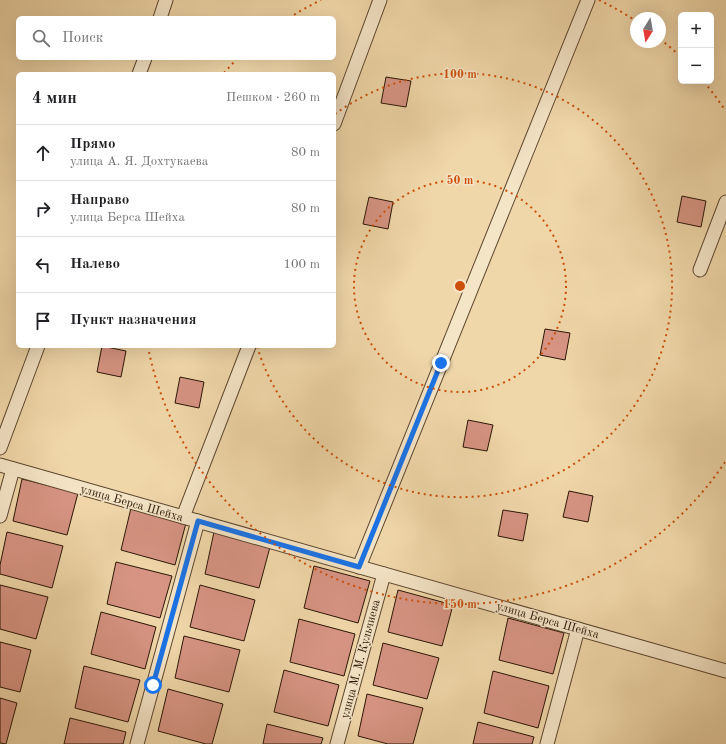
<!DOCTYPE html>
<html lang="ru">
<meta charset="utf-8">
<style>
body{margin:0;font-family:"Old Standard TT",serif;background:#f2f2f2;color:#202124}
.controls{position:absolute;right:12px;top:12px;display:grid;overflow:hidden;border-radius:6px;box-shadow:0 4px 16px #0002}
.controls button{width:36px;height:36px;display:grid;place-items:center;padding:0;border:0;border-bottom:1px solid #e0e0e0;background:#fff;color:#202124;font:20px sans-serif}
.compass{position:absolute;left:630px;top:12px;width:36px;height:36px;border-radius:50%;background:#fff;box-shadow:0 4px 16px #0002;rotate:191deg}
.stop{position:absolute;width:12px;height:12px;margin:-9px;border:3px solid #1a73e8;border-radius:50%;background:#fff}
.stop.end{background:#1a73e8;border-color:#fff;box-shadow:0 1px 4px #0008}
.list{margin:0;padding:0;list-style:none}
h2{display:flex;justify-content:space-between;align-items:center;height:52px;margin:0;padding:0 16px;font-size:17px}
h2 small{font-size:13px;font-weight:400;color:#757577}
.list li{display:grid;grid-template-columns:26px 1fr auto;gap:12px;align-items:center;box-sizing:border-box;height:56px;padding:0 16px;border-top:1px solid #e0e0e0}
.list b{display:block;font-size:15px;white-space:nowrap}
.list p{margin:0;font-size:13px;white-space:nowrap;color:#757577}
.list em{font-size:13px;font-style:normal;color:#757577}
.icon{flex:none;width:22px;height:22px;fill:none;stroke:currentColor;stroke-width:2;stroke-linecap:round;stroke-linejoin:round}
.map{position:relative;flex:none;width:726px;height:744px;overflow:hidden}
.search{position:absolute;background:#fff;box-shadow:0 4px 16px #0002;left:16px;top:16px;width:320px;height:44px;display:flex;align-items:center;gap:10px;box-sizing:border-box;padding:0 14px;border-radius:6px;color:#757577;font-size:15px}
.panel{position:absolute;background:#fff;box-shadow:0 4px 16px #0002;left:16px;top:72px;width:320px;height:276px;border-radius:6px}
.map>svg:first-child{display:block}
</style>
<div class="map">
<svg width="726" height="744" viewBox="0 0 726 744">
<rect width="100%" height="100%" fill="#f0d7a9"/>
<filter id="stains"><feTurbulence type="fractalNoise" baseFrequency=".005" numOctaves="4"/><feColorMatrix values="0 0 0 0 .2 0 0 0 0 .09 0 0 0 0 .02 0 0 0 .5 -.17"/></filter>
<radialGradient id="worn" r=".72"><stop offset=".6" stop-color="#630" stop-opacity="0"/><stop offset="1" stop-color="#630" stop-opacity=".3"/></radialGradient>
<!-- building -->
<g fill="#d79483" stroke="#2a1506">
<polygon points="386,77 411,81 406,107 381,103"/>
<polygon points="682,196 706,201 701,227 677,222"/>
<polygon points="369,197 393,202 388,229 363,224"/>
<polygon points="545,329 570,333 565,360 540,355"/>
<polygon points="102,346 126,351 121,377 97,372"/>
<polygon points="180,377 204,382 199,408 175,403"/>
<polygon points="468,420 493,425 487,451 463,447"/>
<polygon points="22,479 78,493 67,535 13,521"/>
<polygon points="569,491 593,496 588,522 563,517"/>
<polygon points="131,508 186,523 175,565 121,550"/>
<polygon points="503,510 528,514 523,541 498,536"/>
<polygon points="7,532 63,546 52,588 0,574 0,565"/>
<polygon points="214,532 270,547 259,588 205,574"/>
<polygon points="116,562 172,576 160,618 107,604"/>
<polygon points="314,566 370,581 358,623 304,608"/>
<polygon points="0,585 48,597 36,639 0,629"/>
<polygon points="200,585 255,600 244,641 190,627"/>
<polygon points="398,590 453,605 442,646 388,632"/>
<polygon points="101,612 156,627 145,669 91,654"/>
<polygon points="508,618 564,633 553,674 499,660"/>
<polygon points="299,619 355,634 344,676 290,662"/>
<polygon points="184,636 240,650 229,692 175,678"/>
<polygon points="0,642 31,650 20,692 0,687"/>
<polygon points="383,643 439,658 427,699 373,685"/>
<polygon points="84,666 140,680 128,722 75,708"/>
<polygon points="284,670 339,685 328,726 274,712"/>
<polygon points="493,671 549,686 538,728 484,713"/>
<polygon points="168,689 223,704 212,744 206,744 158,731"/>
<polygon points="367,694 423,708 413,744 388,744 358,736"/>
<polygon points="0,698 17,703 6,744 0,743"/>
<polygon points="70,718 126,732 123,744 64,744"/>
<polygon points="478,722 534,737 532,744 473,744"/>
<polygon points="267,724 323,738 321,744 263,744"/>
</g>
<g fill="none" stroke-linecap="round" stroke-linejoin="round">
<defs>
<g id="street">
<polyline points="160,18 166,0"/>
<polyline points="139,74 145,58"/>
<polyline points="334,124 380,0"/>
<polyline points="700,270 726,202"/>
<polyline points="0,448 38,346"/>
<polyline points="0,465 726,671"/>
<polyline points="0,516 13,469"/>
<polyline points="183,517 249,346"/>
<polyline points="359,567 588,0"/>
<polyline points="137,744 198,521"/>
<polyline points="337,744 384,574"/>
<polyline points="547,744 578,629"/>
</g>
</defs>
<!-- street casing -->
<use href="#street" stroke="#5c462f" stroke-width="15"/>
<!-- street -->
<use href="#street" stroke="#f5e5c7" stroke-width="13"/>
</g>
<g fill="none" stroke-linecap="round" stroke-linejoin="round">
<!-- route -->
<polyline stroke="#1a73e8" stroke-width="5" points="153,685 198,521 359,567 441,363"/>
</g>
<!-- distance rings -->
<g fill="none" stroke="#cc4f0b" stroke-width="2" stroke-dasharray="2 4">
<circle cx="460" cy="286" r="106"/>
<path d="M335 114A212 212 0 1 1 257 346"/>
<path d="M725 462A318 318 0 0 1 148 347M224 73A318 318 0 0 1 237 59M289 18A318 318 0 0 1 321 0M599 0A318 318 0 0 1 636 21M660 39A318 318 0 0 1 681 57M704 82A318 318 0 0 1 725 110"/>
</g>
<g text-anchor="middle" stroke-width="3" stroke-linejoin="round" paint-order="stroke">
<!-- street labels -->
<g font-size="12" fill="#2a1506" stroke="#f5e5c7">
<text transform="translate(132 503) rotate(16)" y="4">улица Берса Шейха</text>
<text transform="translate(548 620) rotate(16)" y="4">улица Берса Шейха</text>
<text transform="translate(360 659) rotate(-75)" y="4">улица М. М. Кульчиева</text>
</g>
</g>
<circle cx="460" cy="286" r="6" fill="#cc4f0b" stroke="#f5e5c7" stroke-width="2"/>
<g font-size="12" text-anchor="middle" font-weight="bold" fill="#cc4f0b" stroke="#f5e5c7" stroke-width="3" stroke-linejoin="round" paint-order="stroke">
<text x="460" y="78">100 m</text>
<text x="460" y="184">50 m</text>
<text x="460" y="608">150 m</text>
</g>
<rect width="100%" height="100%" filter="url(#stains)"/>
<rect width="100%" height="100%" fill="url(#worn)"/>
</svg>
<div class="controls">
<button>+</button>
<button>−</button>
</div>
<svg class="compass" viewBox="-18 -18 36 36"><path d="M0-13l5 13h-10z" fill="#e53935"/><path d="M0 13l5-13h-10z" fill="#757577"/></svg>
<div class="stop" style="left:153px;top:685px"></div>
<div class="stop end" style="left:441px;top:363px"></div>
<div class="search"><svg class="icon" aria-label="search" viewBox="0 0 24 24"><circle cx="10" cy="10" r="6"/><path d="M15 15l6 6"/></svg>Поиск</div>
<section class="panel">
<h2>4 мин<small>Пешком · 260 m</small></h2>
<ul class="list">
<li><svg class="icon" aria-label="ahead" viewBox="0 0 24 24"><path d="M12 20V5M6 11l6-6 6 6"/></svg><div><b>Прямо</b><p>улица А. Я. Дохтукаева</p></div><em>80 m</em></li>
<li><svg class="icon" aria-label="right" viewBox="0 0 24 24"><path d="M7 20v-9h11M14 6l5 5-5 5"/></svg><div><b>Направо</b><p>улица Берса Шейха</p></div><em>80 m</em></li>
<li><svg class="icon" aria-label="left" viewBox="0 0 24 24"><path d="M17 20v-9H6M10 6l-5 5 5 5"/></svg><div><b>Налево</b></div><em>100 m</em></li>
<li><svg class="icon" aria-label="arrive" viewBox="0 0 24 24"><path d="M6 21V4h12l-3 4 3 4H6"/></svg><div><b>Пункт назначения</b></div></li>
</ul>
</section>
</div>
